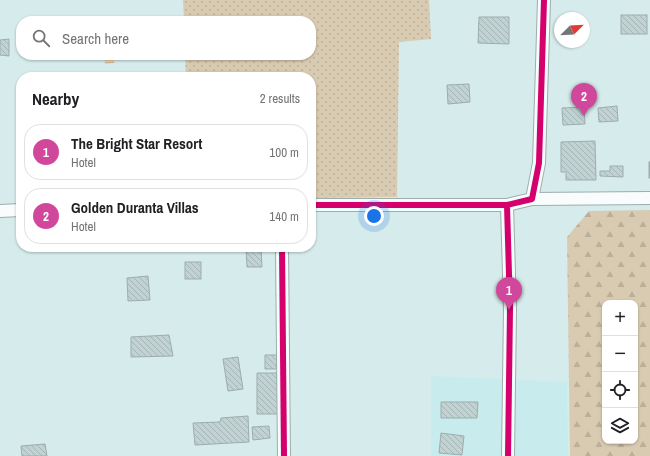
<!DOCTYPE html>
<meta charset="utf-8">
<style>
body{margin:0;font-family:"Archivo Narrow",sans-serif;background:#f2f2f2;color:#202124}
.controls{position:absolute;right:12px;bottom:12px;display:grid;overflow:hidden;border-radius:8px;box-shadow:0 1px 3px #0004}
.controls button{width:36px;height:36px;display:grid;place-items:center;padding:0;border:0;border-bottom:1px solid #e0e0e0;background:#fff;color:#202124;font:20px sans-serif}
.compass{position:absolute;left:554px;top:12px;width:36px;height:36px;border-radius:50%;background:#fff;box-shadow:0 1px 3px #0004;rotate:66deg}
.you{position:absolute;left:374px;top:216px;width:14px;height:14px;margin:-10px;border:3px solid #fff;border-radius:50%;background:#1a73e8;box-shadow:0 0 0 6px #1a73e833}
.badge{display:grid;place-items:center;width:26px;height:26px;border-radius:50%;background:#6b7c7c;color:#fff;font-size:13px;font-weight:700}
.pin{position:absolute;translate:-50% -33px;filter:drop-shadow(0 1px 2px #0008)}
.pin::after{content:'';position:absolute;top:21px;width:14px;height:12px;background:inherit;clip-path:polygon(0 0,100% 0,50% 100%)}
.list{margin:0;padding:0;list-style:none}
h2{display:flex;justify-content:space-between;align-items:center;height:52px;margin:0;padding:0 16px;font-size:17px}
h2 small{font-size:13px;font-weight:400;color:#757577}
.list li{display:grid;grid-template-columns:26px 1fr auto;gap:12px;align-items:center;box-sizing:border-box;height:56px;margin:0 8px 8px;padding:0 8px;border:1px solid #e0e0e0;border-radius:16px}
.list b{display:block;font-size:15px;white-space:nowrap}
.list p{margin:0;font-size:13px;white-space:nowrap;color:#757577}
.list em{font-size:13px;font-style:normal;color:#757577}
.icon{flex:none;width:22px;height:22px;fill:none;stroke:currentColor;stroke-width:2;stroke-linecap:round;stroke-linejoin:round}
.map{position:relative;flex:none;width:650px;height:456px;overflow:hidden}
.search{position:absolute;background:#fff;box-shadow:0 1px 3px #0004;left:16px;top:16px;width:300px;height:44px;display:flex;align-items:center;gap:10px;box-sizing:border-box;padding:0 14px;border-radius:16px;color:#757577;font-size:15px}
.panel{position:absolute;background:#fff;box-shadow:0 1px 3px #0004;left:16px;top:72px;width:300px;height:180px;border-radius:16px}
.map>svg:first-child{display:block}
</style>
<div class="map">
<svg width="650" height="456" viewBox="0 0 650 456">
<defs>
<pattern id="grass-dots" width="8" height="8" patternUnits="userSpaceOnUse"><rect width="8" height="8" fill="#d9cbb1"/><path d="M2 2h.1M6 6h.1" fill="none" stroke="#bbaf99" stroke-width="1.8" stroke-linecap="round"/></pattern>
<pattern id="forest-firs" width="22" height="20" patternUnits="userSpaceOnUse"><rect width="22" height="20" fill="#d9cbb1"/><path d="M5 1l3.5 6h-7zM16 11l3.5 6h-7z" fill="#bbaf99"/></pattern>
<pattern id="water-rules" width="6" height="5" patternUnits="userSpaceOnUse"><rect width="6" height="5" fill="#f1d0a6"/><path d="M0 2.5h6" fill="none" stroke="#cfb490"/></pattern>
<pattern id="building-back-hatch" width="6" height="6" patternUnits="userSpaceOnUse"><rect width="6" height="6" fill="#c1d2d2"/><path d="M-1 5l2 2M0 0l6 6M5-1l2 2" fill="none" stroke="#a6b5b6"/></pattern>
</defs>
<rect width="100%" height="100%" fill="#d6ebeb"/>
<!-- built -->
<polygon fill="#c8eced" points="431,376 567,382 568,456 431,456"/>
<!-- grass -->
<polygon fill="url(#grass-dots)" points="183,0 429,0 431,39 399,42 397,197 311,198 311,77 186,77 185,55 311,55 311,21 184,21"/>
<!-- forest -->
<path fill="url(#forest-firs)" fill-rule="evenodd" d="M650,210V456H570L567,237L589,211ZM605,303H635V441H605Z"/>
<!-- water -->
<polygon fill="url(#water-rules)" points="104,55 116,55 114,63 105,64"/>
<!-- building -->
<g fill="url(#building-back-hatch)" stroke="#9dadad">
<rect x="621" y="15" width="26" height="19"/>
<polygon points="479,17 509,17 509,44 478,43"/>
<polygon points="177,19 177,21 158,21 158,20"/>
<polygon points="9,39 9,56 0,55 0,40"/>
<polygon points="151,55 171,55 171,57 157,58"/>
<polygon points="469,84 470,102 448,104 447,85"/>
<polygon points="617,106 618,121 599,122 598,108"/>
<polygon points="584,107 585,124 563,125 562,108"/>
<polygon points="595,141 596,180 566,180 566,172 561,172 561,142"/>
<rect x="649" y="162" width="1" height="16"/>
<polygon points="610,166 623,166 623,177 600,176 600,171 610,171"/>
<polygon points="246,247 261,247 262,267 247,267"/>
<rect x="185" y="262" width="16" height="17"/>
<polygon points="148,276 150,300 128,301 127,278"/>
<polygon points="169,335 173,356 131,357 131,337"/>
<polygon points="265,355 277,355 276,369 265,369"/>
<polygon points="238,357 243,389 228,391 223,359"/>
<polygon points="257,373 277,373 278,414 257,414"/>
<polygon points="441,402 478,402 477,418 441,418"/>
<polygon points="248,416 249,442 195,445 193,423 220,422 221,418"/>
<polygon points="269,426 270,438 253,440 252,427"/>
<polygon points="441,433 464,436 462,455 439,453"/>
<polygon points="45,444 47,456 22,456 21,446"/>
</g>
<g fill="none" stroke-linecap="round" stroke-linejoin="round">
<defs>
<g id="minor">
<polyline points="532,199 650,198"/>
<polyline points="311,205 507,205"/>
<polyline points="0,211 21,210"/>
<polyline points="282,247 284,456"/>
<polyline points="508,456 510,309 507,205 532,199 539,163 544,0"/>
</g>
</defs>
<!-- minor casing -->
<use href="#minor" stroke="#9dadad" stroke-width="14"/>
<!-- minor -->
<use href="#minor" stroke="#f9fcfc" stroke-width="12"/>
<defs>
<g id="cycleway">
<polyline points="311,205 507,205"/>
<polyline points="282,247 284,456"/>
<polyline points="508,456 510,309 507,205 532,199 539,163 544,0"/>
</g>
</defs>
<!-- cycleway casing -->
<use href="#cycleway" stroke="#e7fdfe" stroke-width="8"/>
<!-- cycleway -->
<use href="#cycleway" stroke="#d6006c" stroke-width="6"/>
</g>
</svg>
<div class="controls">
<button>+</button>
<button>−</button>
<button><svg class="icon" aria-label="locate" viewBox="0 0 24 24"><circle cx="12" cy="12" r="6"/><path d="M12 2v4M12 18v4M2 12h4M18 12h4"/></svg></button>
<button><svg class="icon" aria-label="layers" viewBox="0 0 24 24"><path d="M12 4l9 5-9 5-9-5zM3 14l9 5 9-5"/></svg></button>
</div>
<svg class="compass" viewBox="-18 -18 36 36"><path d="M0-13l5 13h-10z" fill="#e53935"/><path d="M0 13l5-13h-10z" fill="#757577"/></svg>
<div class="you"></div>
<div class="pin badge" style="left:509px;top:310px;background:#d1479c">1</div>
<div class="pin badge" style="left:584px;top:116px;background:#d1479c">2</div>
<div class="search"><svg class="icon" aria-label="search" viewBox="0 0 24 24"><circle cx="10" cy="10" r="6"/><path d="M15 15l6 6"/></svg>Search here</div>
<section class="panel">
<h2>Nearby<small>2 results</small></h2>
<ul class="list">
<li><span class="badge" style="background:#d1479c">1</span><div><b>The Bright Star Resort</b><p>Hotel</p></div><em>100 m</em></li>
<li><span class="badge" style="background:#d1479c">2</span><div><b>Golden Duranta Villas</b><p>Hotel</p></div><em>140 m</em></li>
</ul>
</section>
</div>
